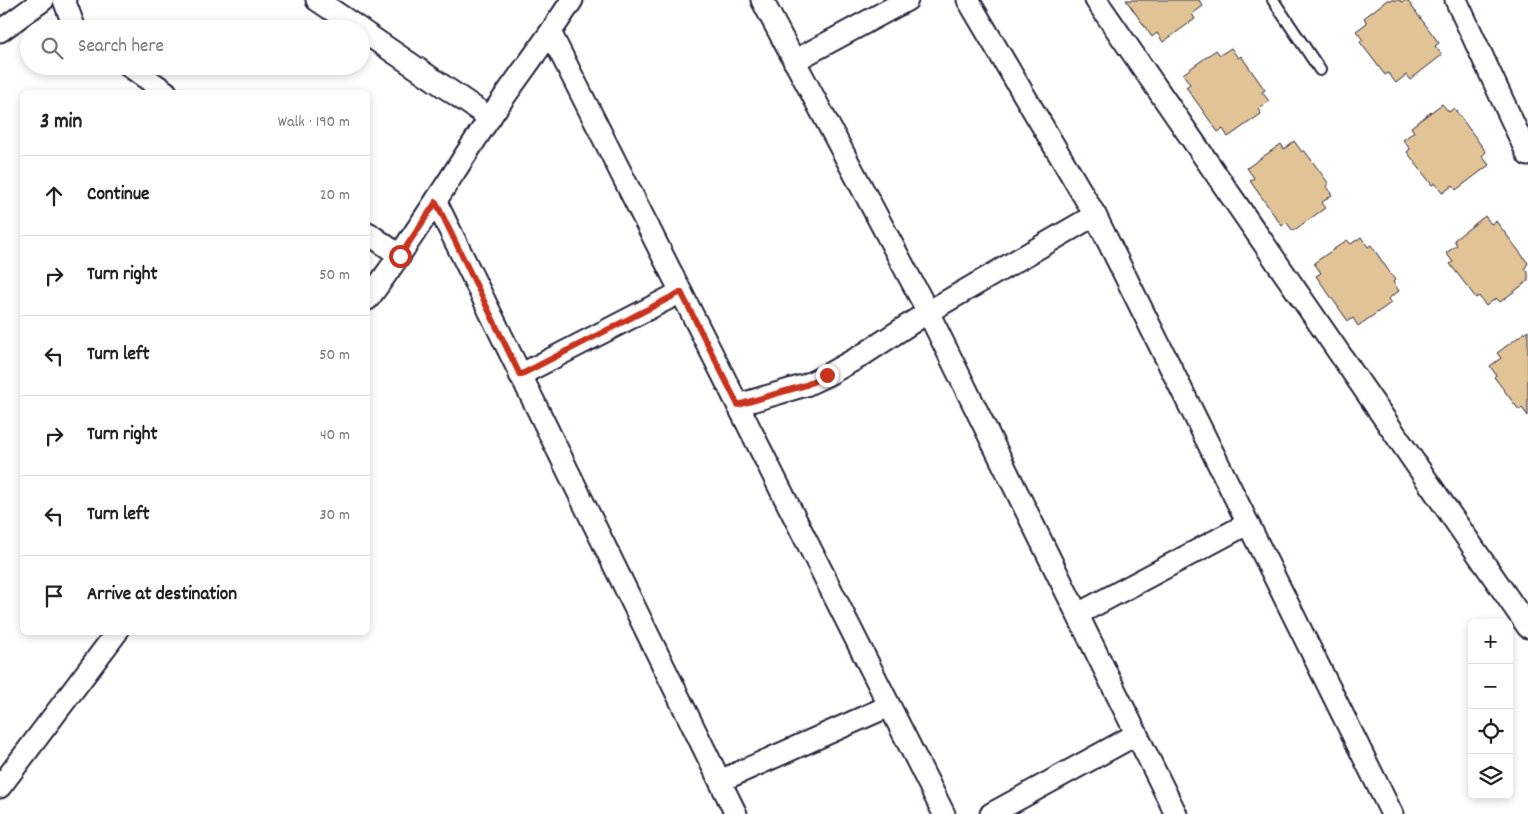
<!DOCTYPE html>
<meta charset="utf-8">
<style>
body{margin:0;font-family:Dekko,sans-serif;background:#f2f2f2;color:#222}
.controls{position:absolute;right:15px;bottom:15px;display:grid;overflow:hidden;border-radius:8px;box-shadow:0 2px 8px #0003}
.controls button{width:45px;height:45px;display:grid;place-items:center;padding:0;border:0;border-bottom:1px solid #e0e0e0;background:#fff;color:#222;font:25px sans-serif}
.stop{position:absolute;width:15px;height:15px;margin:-11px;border:4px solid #c8321e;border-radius:50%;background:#fff}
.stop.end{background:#c8321e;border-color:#fff;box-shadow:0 1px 5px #0008}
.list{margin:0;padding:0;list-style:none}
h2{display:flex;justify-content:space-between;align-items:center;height:65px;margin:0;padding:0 20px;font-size:21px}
h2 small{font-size:16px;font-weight:400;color:#767676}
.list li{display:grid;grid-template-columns:32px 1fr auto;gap:15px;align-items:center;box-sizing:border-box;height:80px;padding:0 20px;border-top:1px solid #e0e0e0}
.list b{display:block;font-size:19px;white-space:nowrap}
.list em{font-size:16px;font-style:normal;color:#767676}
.icon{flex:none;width:28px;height:28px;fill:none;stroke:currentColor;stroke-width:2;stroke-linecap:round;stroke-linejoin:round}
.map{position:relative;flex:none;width:1528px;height:814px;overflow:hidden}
.search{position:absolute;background:#fff;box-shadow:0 2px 8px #0003;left:20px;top:20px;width:350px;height:55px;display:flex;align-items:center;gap:12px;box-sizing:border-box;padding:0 18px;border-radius:28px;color:#767676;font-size:19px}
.panel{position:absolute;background:#fff;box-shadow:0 2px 8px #0003;left:20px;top:90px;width:350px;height:545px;border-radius:8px}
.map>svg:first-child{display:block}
</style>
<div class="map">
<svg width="1528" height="814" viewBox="0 0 1528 814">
<rect width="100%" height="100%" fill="#fff"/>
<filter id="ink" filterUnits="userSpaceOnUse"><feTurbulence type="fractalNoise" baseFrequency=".02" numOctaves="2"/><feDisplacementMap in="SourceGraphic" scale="10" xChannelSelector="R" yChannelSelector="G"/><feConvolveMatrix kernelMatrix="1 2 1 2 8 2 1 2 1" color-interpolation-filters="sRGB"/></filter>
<g filter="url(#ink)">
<!-- building -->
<g fill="#e1c395" stroke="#22223b">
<polygon points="1126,0 1199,0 1203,6 1192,14 1195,19 1163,42 1157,33 1152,37"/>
<polygon points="1387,0 1400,0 1401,2 1407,0 1439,43 1435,46 1442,55 1410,80 1406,75 1396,83 1388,73 1385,75 1360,42 1363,40 1356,31 1367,23 1364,18"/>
<polygon points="1231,48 1238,58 1241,56 1265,90 1262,92 1269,101 1258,109 1261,114 1228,137 1223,129 1218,132 1186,87 1190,84 1183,74 1216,50 1220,55"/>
<polygon points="1442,104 1449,112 1454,108 1486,152 1482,156 1489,165 1456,190 1453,185 1443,193 1435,183 1432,185 1407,152 1410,149 1403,140 1414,132 1411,127"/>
<polygon points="1294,141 1302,152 1304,150 1329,184 1326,186 1332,195 1321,203 1325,208 1293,231 1286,222 1282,226 1250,181 1254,178 1247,168 1281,144 1284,149"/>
<polygon points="1485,216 1491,224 1496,221 1528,263 1525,268 1528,272 1528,281 1500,302 1496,298 1486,306 1479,296 1476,298 1450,264 1453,262 1446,253 1457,245 1454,240"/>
<polygon points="1361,237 1368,247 1371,245 1395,280 1393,282 1399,291 1388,299 1391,303 1358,326 1353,318 1348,321 1316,276 1321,273 1314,263 1347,240 1351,244"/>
<polygon points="1528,330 1528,416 1522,408 1519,410 1494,377 1496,375 1490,366 1501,358 1497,353"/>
</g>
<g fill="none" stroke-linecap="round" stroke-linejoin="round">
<defs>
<polyline id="lane" points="1273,0 1320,70"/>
<g id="street">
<polyline points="64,0 75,29"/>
<polyline points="317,0 360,29"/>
<polyline points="762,0 928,312 1176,814"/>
<polyline points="968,0 1095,215 1392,814"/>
<polyline points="1096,0 1528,627"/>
<polyline points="1456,0 1528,155"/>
<polyline points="361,30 490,118"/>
<polyline points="0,31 43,0"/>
<polyline points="551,34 944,814"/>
<polyline points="794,61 907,0"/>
<polyline points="129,66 166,92"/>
<polyline points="436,202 736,814"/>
<polyline points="368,233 400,256"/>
<path d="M368,299C412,241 449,179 489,119C516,79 546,41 572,0"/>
<polyline points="520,375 681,292"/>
<polyline points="738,405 806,385 827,375 861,356 928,312 1095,215"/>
<polyline points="1078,614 1247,524"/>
<polyline points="720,781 889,706"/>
<polyline points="0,787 117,632"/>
<polyline points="991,814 1137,734"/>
</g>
</defs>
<!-- lane casing -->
<use href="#lane" stroke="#22223b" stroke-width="14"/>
<!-- street casing -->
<use href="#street" stroke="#22223b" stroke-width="25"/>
<!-- lane -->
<use href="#lane" stroke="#fff" stroke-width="10"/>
<!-- street -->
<use href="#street" stroke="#fff" stroke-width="21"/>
</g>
</g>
<g fill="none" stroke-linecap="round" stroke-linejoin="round" filter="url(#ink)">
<!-- route -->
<polyline stroke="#c8321e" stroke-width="6" points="400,256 436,202 520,375 681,292 738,405 806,385 827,375"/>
</g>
</svg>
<div class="controls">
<button>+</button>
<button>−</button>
<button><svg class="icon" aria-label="locate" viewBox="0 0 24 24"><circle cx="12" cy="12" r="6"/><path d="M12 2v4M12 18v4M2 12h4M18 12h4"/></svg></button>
<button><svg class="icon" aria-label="layers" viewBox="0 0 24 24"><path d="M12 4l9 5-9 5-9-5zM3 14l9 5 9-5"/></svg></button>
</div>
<div class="stop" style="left:400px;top:256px"></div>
<div class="stop end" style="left:827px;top:375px"></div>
<div class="search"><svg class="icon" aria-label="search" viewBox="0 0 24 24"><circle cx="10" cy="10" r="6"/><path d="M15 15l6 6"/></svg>Search here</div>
<section class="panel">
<h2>3 min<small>Walk · 190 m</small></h2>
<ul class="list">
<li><svg class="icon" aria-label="ahead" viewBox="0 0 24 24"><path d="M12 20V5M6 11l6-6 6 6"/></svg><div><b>Continue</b></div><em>20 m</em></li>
<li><svg class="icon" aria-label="right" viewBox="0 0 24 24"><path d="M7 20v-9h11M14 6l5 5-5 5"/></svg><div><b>Turn right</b></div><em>50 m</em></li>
<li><svg class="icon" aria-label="left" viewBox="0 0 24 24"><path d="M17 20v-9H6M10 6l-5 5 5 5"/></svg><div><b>Turn left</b></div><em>50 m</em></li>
<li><svg class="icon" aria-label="right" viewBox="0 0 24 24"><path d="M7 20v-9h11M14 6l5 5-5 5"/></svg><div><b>Turn right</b></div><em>40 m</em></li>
<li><svg class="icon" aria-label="left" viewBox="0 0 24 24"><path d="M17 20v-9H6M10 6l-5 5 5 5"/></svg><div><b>Turn left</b></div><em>30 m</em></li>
<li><svg class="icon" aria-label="arrive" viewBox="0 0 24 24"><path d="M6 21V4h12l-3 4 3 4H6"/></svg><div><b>Arrive at destination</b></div></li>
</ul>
</section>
</div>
